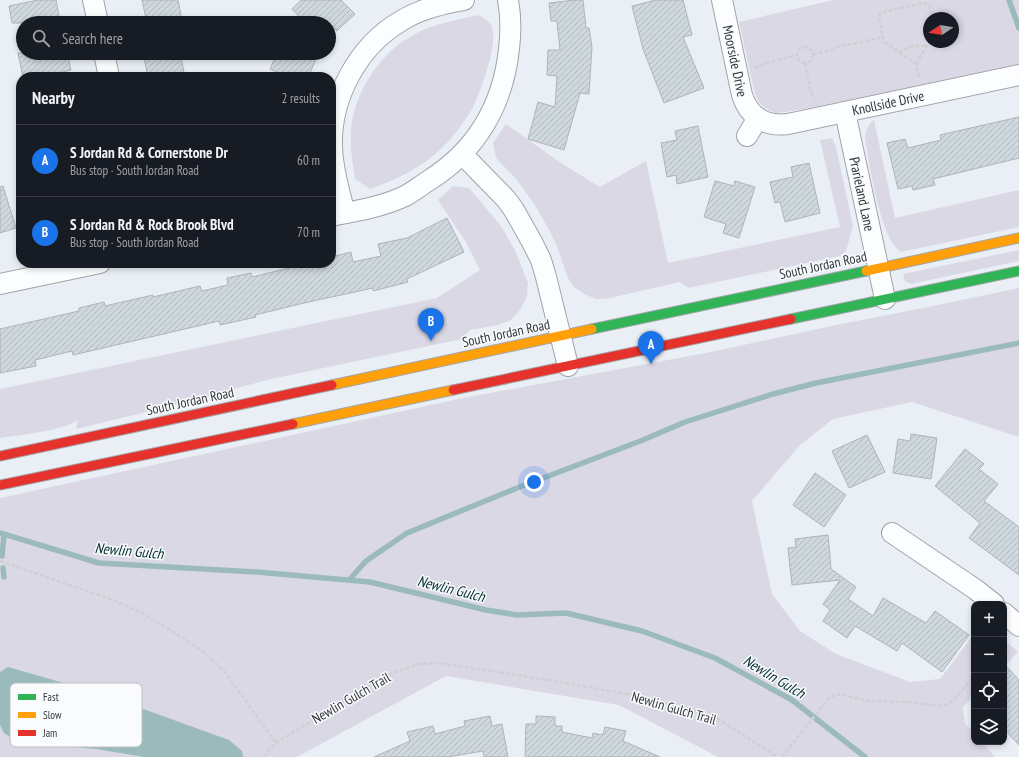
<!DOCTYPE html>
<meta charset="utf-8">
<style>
body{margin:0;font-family:"PT Sans Narrow",sans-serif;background:#242831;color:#f1f3f6}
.controls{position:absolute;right:12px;bottom:12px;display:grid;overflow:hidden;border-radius:8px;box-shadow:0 2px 6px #0003}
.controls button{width:36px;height:36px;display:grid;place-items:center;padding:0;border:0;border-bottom:1px solid #363941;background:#171b24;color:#f1f3f6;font:20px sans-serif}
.compass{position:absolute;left:923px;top:12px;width:36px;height:36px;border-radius:50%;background:#171b24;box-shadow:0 2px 6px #0003;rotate:258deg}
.you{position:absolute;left:534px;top:482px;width:14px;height:14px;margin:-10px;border:3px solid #fff;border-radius:50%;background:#1a73e8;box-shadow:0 0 0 6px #1a73e833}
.badge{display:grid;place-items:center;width:26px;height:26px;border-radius:50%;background:#1a73e8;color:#fff;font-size:13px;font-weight:700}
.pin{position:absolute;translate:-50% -33px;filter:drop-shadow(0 1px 2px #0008)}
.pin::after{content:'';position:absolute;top:21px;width:14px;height:12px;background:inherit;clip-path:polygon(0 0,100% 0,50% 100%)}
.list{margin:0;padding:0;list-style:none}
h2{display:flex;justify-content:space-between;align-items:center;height:52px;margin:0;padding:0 16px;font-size:17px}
h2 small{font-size:13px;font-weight:400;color:#9ea1a6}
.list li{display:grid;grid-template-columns:26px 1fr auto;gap:12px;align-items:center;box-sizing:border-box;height:72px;padding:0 16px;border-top:1px solid #363941}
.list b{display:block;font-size:15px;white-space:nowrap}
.list p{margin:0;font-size:13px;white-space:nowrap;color:#9ea1a6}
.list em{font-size:13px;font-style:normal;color:#9ea1a6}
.icon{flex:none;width:22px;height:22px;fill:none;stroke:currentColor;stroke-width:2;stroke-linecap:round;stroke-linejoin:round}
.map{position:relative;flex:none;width:1019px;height:757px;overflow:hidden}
.search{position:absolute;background:#171b24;box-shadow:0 2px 6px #0003;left:16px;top:16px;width:320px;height:44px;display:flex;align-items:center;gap:10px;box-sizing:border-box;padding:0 14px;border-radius:22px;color:#9ea1a6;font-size:15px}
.panel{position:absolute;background:#171b24;box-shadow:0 2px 6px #0003;left:16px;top:72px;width:320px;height:196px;border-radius:16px}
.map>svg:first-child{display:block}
</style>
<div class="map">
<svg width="1019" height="757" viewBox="0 0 1019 757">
<defs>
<pattern id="building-hatch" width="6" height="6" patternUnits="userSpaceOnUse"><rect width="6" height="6" fill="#ced8de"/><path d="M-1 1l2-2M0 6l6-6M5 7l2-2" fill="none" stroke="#b1babf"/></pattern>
</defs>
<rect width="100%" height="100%" fill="#e9eff5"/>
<!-- green -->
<g fill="#dbd8e6" fill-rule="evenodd">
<path d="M833,0H1019V64L819,106L786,112L777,113L770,111L764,107L759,102L755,94L739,22ZM929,18H953V42H929Z"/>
<path d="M478,15C483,17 490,22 492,27C498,44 481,91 473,107C465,121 455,135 444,146C423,167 398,179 370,189L355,179C352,160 349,141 352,121C359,85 383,50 417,33C436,23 458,20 478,15Z"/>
<path d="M874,120L895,218L1019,190V227L901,252C880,239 870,165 865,139C865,132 868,124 874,120Z"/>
<polygon points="506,124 561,163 600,187 646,161 668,263 840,227 820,140 832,138 836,147 853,226 846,251 840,256 831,258 688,288 680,282 610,298 596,299 584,294 573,286 568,278 557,246 547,226 535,205 517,180 496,158 493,143"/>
<path d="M453,186L469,188L501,226L515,250L528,283L527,296L520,310L511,320L498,325L470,330L462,339L271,379L167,407L76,429L78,420C62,431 20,435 0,438V389L437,298L480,270L467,244L438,200Z"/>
<polygon points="1019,250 1019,261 911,284 905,281 903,274"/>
<polygon points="1019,288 1019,437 912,402 833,419 800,445 752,501 772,594 800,631 836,654 910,682 940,679 974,634 974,696 963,707 965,723 974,733 974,742 982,742 995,757 718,757 619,705 446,676 297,757 0,757 0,498 463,398 711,352 836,325 928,307"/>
<polygon points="1004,640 1018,652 1004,666"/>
</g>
<!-- water -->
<polygon fill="#9bbabc" points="8,667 57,681 124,702 229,740 242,751 243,757 144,757 96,749 18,742 4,733 0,725 0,672"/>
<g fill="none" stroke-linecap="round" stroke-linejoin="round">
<!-- stream -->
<g stroke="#9bbabc" stroke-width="5.5">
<polyline points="1009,0 1019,28"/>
<polyline points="0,533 99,563 257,572 370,582 486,610 517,615 566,613 642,631 715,658 792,700 865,757"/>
<polyline points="2,556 4,535"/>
<polyline points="3,568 4,577"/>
<polyline points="350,579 366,561 407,533 517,488 643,440 685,422 773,394 816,383 1019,343"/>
</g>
</g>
<!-- building -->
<g fill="url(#building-hatch)" stroke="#afb4b8">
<polygon points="38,0 56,0 60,21 50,23 12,23 9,6"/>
<polygon points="142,0 178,0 182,20 167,23 147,23"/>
<polygon points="301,0 341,0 355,14 337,31 329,23 305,23 292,9"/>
<polygon points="575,0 583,0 586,28 589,28 592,47 589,94 580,93 564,150 528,139 538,102 555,107 557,76 547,75 548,50 560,50 557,21 551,21 549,3"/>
<polygon points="656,0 683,0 692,35 683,37 704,88 664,103 643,49 632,6"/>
<polygon points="18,53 67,53 71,70 59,73 60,77 23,77"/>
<polygon points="143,53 180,53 185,77 148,77"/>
<polygon points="277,53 319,53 308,77 288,77 270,69"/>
<polygon points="1019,117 1019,158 933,179 935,185 913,190 912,186 898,189 887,143 905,139 908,148 941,140 940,135"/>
<polygon points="698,126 708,177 677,184 676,175 667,177 661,143 677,140 675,131"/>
<polygon points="809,163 820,213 785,222 780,202 775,203 770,182 793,177 791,167"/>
<polygon points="715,181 734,186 735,181 755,187 739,238 723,233 726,224 704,217"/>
<polygon points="3,186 16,228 0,233 0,187"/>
<polygon points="447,218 464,252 407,279 408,282 373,291 373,288 304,303 255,315 256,317 220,325 219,321 73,355 72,351 35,360 36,366 0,373 0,329 79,311 79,308 104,302 105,306 153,295 153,297 200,286 202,291 228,285 227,278 251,273 252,277 310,263 331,263 331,257 351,252 353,262 381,256 378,244 407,238"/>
<polygon points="911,434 937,438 931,479 893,473 898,439 910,441"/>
<polygon points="867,435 885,472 849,488 832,451"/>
<polygon points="965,449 984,464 979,469 998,484 984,501 1019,527 1019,575 969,538 980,523 935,486"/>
<polygon points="815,473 846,495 824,527 793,505"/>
<polygon points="828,535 831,569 856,587 848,599 873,616 883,598 926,623 935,611 969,635 942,672 902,643 897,651 855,626 847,638 823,621 830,610 823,604 840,580 792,585 788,548 796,547 795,539"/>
<polygon points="1004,664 1019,680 1019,745 1004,729"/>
<polygon points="490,716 492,726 502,724 508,757 484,757 483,751 448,757 374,757 410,741 407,732 433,726 435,734 465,726 464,721"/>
<polygon points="536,716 555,717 555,726 562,726 562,732 592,738 593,733 603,735 605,727 626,731 623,741 660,757 525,757 526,724 536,724"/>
</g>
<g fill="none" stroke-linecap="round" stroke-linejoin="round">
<defs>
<g id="street">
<polyline points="93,0 98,23"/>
<path d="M722,0L742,95C749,117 765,127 788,124L1019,75"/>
<polyline points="104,53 109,77"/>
<polyline points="845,112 885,299"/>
<polyline points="747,136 758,118"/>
<polyline points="462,154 506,199 514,210 532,242 541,260 546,277 568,366"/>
<path d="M345,213C339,192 333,170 332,148C330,98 358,46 401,21C420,9 442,4 464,0"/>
<path d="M331,216C356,211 382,207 405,196C413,192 420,186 428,181C476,151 503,105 509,49C511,32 511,16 508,0"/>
<polyline points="0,284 100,263"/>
<polyline points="892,533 975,589 994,604"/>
<polyline points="1004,613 1019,626"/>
</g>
<g id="fast">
<polyline points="791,319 1019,271"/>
<polyline points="592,329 866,271"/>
</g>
<g id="slow">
<polyline points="866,271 1019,238"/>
<polyline points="332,385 592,329"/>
<polyline points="293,424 453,390"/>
</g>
<g id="jam">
<polyline points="453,390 791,319"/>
<polyline points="0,456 332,385"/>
<polyline points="0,485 293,424"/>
</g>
</defs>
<!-- street casing -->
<use href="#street" stroke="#a1a5aa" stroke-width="22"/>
<!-- fast casing -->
<use href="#fast" stroke="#a1a5aa" stroke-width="11"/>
<!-- slow casing -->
<use href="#slow" stroke="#a1a5aa" stroke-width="11"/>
<!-- jam casing -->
<use href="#jam" stroke="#a1a5aa" stroke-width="11"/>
<!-- path -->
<g stroke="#ced0d2" stroke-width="2.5" stroke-dasharray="4 2" stroke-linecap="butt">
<circle cx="805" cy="55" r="8"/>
<path d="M899,53C908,47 916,45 926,46"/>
<polyline points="813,54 827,51 843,45 858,43 883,37"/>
<polyline points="805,63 810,89 814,100"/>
<polyline points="916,64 929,42"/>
<polyline points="755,68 767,63 796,55"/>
<polyline points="919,77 916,64 887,44 884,42 879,18 880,14 886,11 924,3 929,5 933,18"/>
<polyline points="0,561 116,601 144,614 186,640 204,652 225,672 276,743"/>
<polyline points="265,757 269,749 276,743 377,681 388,675 419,664 440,663 548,680 643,697 713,716 778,757"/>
<polyline points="782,757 830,697 840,694 867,701 908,702 937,706 945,705 951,702 974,677"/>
</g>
<!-- street -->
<use href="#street" stroke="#fcfdfe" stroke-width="20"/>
<!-- fast -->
<use href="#fast" stroke="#30b455" stroke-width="9"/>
<!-- slow -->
<use href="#slow" stroke="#ff9f0a" stroke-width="9"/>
<!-- jam -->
<use href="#jam" stroke="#e5322d" stroke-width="9"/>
</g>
<g text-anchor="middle" stroke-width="3" stroke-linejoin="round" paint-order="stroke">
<!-- street labels -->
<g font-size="14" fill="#33373b" stroke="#f9fbfd">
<text transform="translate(735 61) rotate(78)" y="5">Moorside Drive</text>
<text transform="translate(888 103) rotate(-12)" y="5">Knollside Drive</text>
<text transform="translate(862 194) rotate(78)" y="5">Prarieland Lane</text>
<text transform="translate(823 265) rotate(-12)" y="5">South Jordan Road</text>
<text transform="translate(506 333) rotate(-12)" y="5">South Jordan Road</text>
<text transform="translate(190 401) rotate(-12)" y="5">South Jordan Road</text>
<text transform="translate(351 698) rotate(-30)" y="5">Newlin Gulch Trail</text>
<text transform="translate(674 708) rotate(16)" y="5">Newlin Gulch Trail</text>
</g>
<!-- water labels -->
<g font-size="15" font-style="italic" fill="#053232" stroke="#f9fbfd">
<text transform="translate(129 551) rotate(5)" y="5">Newlin Gulch</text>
<text transform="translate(451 589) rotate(14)" y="5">Newlin Gulch</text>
<text transform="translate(774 677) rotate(31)" y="5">Newlin Gulch</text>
</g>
</g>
<!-- legend -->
<rect x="10" y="683" width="132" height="64" rx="6" fill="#f9fbfd" stroke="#bec0c3" stroke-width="1"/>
<rect x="18" y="694" width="18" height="6" fill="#30b455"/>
<rect x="18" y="712" width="18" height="6" fill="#ff9f0a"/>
<rect x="18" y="730" width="18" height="6" fill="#e5322d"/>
<g font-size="11" fill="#33373b">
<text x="43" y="701">Fast</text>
<text x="43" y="719">Slow</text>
<text x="43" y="737">Jam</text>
</g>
</svg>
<div class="controls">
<button>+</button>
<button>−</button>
<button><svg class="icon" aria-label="locate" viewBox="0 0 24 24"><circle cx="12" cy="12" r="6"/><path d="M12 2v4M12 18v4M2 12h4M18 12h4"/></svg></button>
<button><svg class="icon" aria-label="layers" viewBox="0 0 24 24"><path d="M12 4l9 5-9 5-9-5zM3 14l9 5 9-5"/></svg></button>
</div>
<svg class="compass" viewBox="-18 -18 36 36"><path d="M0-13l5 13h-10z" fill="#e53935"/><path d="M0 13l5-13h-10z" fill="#9ea1a6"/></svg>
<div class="you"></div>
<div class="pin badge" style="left:651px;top:364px">A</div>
<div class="pin badge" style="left:431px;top:341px">B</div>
<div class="search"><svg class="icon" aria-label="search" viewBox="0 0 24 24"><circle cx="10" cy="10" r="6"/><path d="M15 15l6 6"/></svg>Search here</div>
<section class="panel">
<h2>Nearby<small>2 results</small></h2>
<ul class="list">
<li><span class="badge">A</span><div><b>S Jordan Rd &amp; Cornerstone Dr</b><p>Bus stop · South Jordan Road</p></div><em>60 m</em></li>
<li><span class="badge">B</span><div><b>S Jordan Rd &amp; Rock Brook Blvd</b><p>Bus stop · South Jordan Road</p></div><em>70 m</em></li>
</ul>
</section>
</div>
